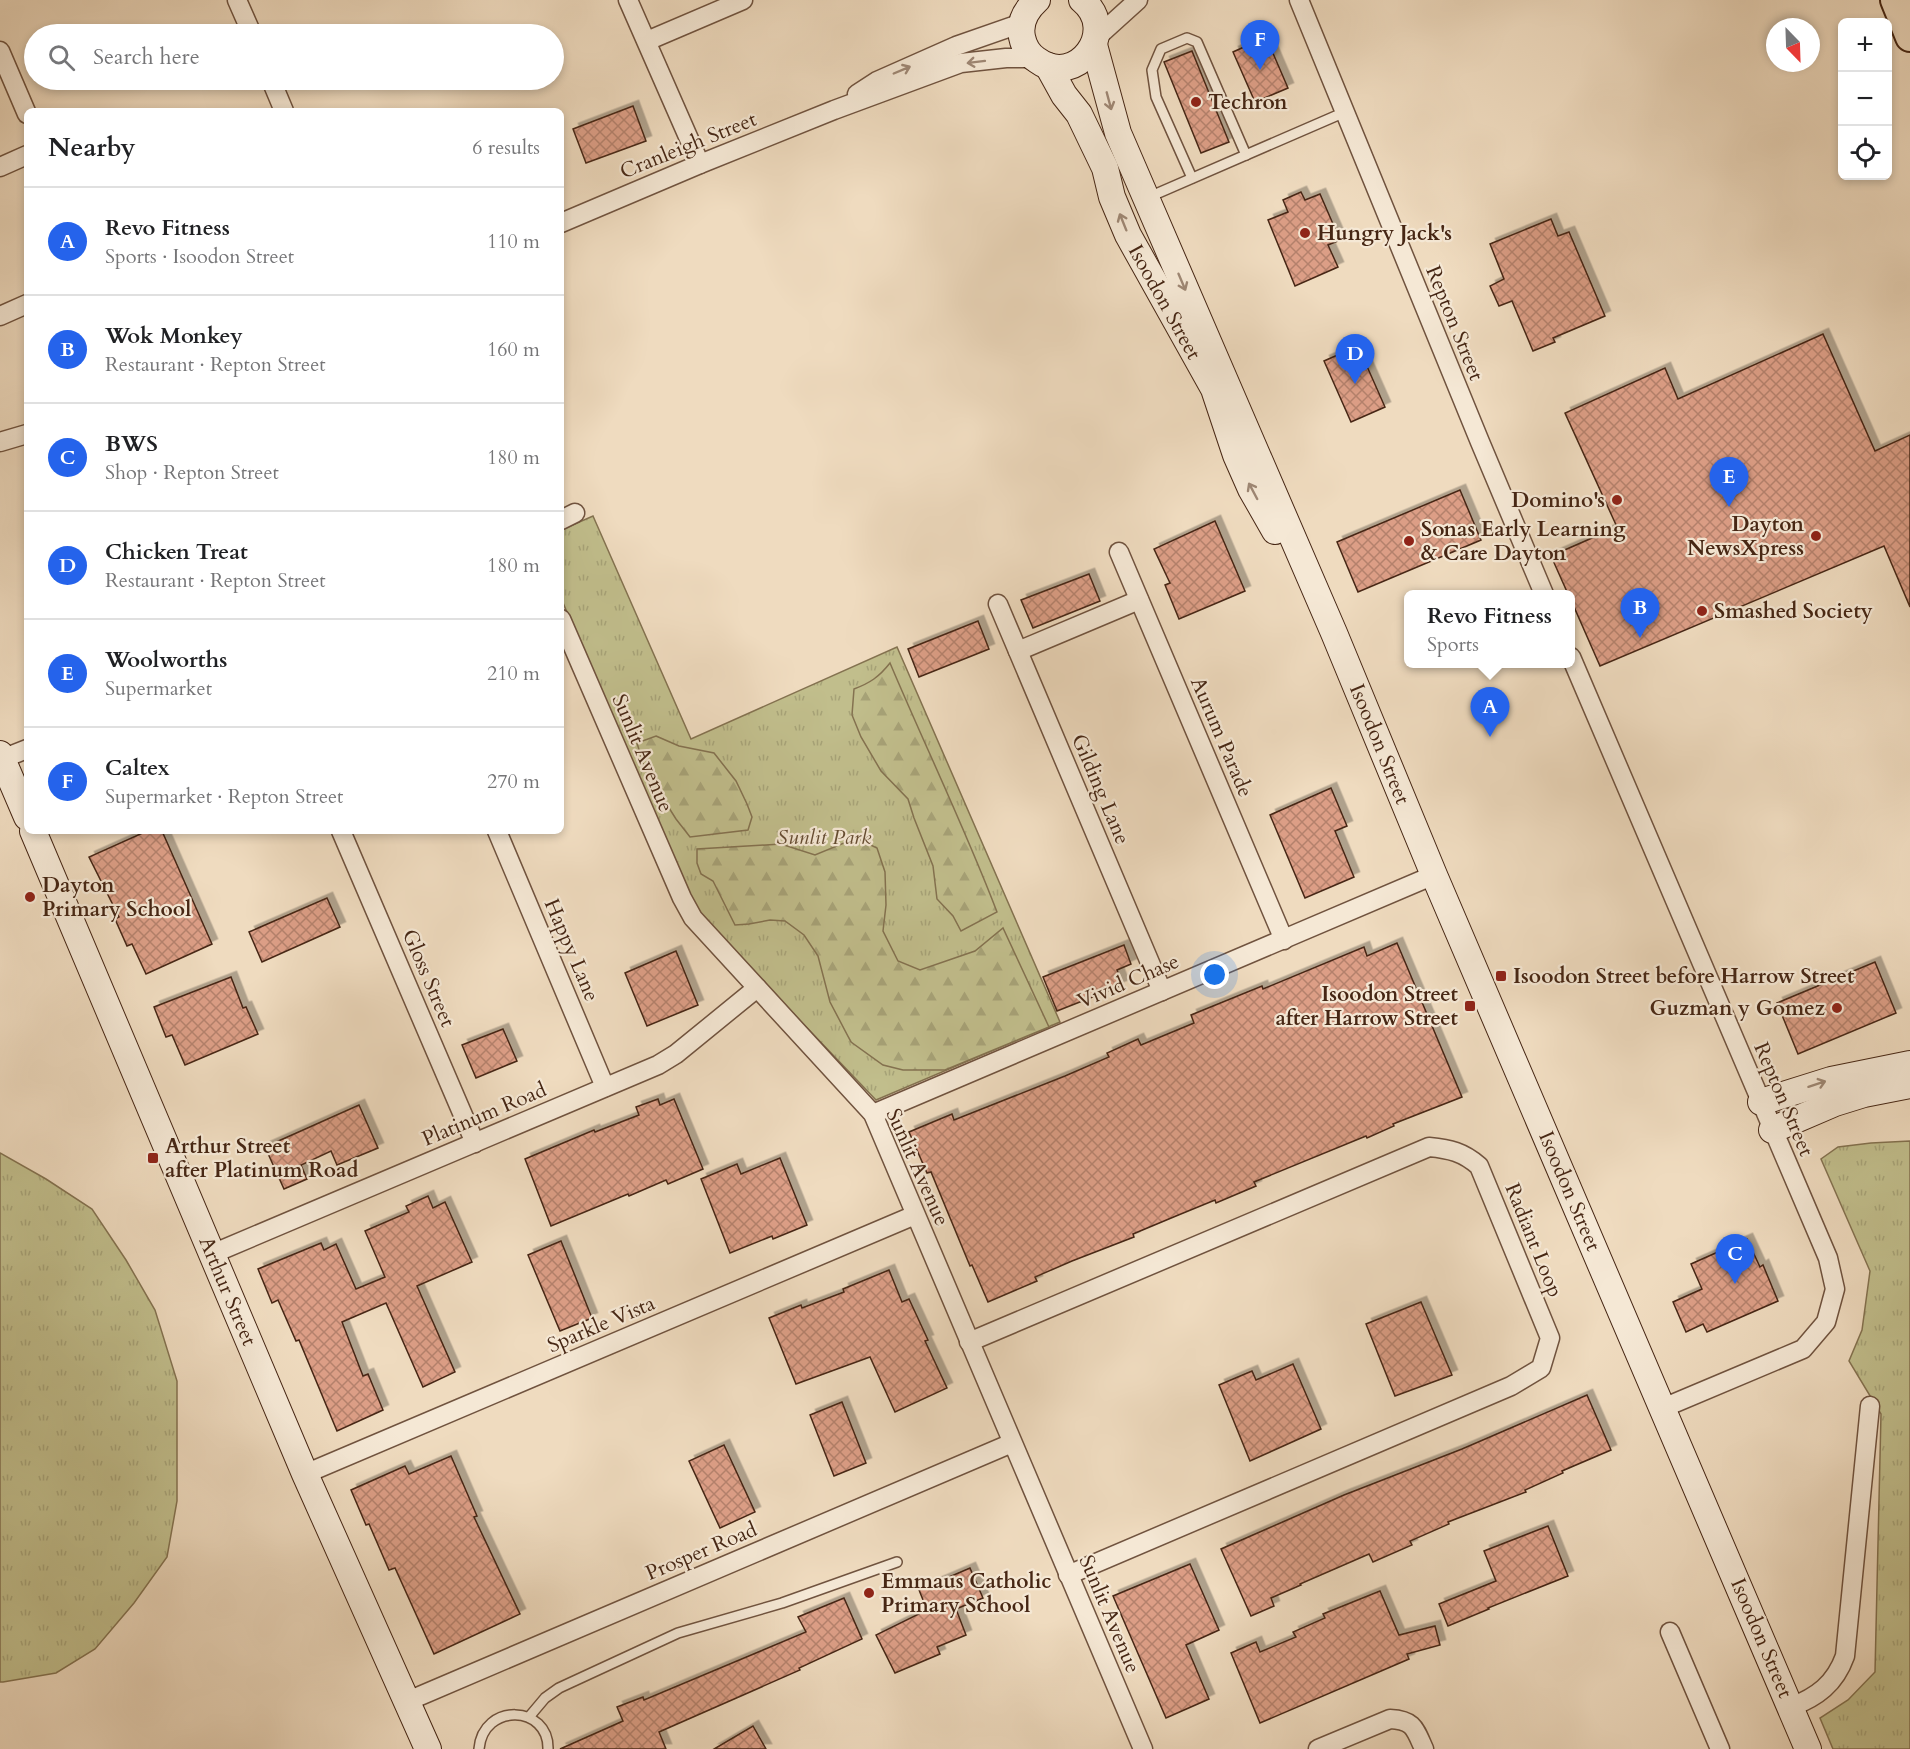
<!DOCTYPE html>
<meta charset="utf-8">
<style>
body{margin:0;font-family:Cardo,serif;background:#f2f2f2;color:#202124}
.controls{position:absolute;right:18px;top:18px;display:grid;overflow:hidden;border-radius:9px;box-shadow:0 3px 9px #0003}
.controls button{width:54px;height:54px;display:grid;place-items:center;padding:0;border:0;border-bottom:2px solid #e0e0e0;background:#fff;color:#202124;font:30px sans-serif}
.compass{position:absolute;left:1766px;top:18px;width:54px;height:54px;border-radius:50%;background:#fff;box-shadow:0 3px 9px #0003;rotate:157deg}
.you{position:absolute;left:1215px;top:975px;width:21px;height:21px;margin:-15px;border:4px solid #fff;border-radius:50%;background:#1a73e8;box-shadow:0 0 0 9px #1a73e833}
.badge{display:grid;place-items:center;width:39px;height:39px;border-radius:50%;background:#2563eb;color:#fff;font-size:20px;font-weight:700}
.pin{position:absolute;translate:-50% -50px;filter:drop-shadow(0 2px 3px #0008)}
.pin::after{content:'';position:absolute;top:32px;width:21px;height:18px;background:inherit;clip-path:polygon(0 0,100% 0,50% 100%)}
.popup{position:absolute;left:1404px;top:590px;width:171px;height:78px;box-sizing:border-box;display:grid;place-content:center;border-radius:9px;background:#fff;filter:drop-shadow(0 2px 4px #0005);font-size:20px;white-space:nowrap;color:#757577}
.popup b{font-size:22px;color:#202124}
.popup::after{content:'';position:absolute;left:50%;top:100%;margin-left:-12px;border:12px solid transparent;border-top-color:#fff}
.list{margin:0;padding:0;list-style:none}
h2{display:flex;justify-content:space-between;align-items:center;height:78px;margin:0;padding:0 24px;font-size:26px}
h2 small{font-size:20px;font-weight:400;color:#757577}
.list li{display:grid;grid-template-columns:39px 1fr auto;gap:18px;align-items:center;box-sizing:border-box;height:108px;padding:0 24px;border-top:2px solid #e0e0e0}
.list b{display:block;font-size:22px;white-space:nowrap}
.list p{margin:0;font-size:20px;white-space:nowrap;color:#757577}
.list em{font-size:20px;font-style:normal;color:#757577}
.icon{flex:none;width:33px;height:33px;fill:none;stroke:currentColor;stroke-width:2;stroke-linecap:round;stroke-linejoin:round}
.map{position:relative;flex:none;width:1910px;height:1749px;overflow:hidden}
.search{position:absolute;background:#fff;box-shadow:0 3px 9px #0003;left:24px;top:24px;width:540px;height:66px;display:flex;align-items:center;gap:15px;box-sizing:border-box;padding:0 21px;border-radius:33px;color:#757577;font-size:22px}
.panel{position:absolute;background:#fff;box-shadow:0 3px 9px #0003;left:24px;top:108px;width:540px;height:726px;border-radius:9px}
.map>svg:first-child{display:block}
</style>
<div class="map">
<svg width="1910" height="1749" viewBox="0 0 1910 1749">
<defs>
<pattern id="grass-tufts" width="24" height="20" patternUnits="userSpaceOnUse" patternTransform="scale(1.5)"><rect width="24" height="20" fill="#c1be8c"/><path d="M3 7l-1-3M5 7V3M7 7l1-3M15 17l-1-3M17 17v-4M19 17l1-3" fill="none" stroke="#a7a378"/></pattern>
<pattern id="forest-firs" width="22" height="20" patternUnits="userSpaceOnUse" patternTransform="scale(1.5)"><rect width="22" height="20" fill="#c1be8c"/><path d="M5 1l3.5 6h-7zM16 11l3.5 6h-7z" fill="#a7a378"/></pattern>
<pattern id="building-cross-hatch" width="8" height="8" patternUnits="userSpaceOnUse" patternTransform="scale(1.5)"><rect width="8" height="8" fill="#dc9e86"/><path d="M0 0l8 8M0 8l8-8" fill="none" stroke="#b4816c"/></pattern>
<filter id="shadow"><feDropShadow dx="5.5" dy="-5.5" stdDeviation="0" flood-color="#0004"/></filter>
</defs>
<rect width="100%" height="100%" fill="#efdbbf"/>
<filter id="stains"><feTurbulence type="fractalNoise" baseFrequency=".00333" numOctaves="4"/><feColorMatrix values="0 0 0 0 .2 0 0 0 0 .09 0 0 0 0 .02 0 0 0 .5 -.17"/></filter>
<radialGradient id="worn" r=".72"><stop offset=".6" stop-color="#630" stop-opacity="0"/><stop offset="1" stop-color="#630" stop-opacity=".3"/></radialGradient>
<!-- grass -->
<g fill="url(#grass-tufts)" stroke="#847250" stroke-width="1.5">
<polygon points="593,516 691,739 897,647 1060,1022 876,1100 699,915 632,766 561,598 561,530"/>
<polygon points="1910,1141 1910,1749 1833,1749 1820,1718 1848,1700 1875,1672 1881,1414 1849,1361 1862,1330 1870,1271 1821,1159 1838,1147 1871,1143"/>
<polygon points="0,1153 46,1179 92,1209 126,1260 155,1310 177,1381 177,1501 167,1557 134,1603 95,1649 56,1673 3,1682 0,1682"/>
</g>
<!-- forest -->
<g fill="url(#forest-firs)" stroke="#847250" stroke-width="1.5">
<path d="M890,663C925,746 965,828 997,912L961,931L953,916L937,899L933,866L914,818L908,799L881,771L861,737L852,715L854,689C870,683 879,677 890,663Z"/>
<polygon points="656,736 679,746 714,753 736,781 747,804 752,817 748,830 690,837 676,819 645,770 637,743"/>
<polygon points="856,838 877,848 885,872 886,905 883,931 898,961 920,970 975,951 1003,928 1049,1027 945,1070 903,1070 883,1065 851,1042 830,1002 818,956 804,935 785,921 770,920 749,924 735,925 713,881 701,874 697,863 697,849 781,844 815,855"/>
</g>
<!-- building -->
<g fill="url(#building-cross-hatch)" stroke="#462614" stroke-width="1.5" filter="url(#shadow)">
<polygon points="1266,37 1288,88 1255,102 1233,52"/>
<polygon points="1192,51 1229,142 1201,153 1164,62"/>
<polygon points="633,106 646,141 586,163 573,129"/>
<polygon points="1301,192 1305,200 1320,194 1340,240 1328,245 1338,267 1295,286 1268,220 1288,212 1283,200"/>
<polygon points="1551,219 1558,236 1569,232 1605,316 1553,338 1555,342 1533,351 1512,301 1499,306 1490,286 1504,279 1490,244"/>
<polygon points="1823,334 1875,451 1910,435 1910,607 1884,546 1600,666 1571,600 1571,594 1568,594 1551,556 1617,527 1565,413 1665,368 1678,399"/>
<polygon points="1358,346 1385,407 1351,422 1324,361"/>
<polygon points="1460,490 1481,540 1358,592 1337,542"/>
<polygon points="1215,521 1245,591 1179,619 1165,585 1170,583 1154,549"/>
<polygon points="1089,574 1100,601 1033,628 1021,600"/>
<polygon points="978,621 989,649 919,677 908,649"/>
<polygon points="1331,788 1347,826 1335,831 1354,877 1305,898 1270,815"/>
<polygon points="147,831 162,831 212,944 146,974 132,944 127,946 115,919 119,917 89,857"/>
<polygon points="327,898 340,927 262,962 249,932"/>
<polygon points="1397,943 1462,1097 1393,1124 1394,1126 1367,1138 1366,1136 1254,1182 1256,1186 1216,1203 1215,1200 1176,1216 1133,1234 1134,1237 1072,1261 1035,1277 1037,1281 988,1302 972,1265 970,1266 931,1172 927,1173 909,1132 952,1114 954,1120 1065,1076 1109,1057 1107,1053 1138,1039 1141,1045 1194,1023 1191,1015 1262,986 1263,989 1364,947 1367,956"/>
<polygon points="1124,945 1131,964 1117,970 1123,985 1057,1011 1043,977"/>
<polygon points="676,951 698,1005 647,1026 625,973"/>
<polygon points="1875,962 1896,1013 1798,1054 1777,1003"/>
<polygon points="231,977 243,1008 246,1007 258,1034 185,1065 172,1035 166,1037 154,1007"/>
<polygon points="503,1029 517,1061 476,1078 462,1045"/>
<polygon points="658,1099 660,1105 674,1099 703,1169 668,1184 666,1180 629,1196 628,1194 551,1226 525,1159 594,1130 595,1132 639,1115 636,1107"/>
<polygon points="359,1105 378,1148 337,1165 331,1151 301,1165 307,1179 284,1189 265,1147"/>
<polygon points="780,1158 807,1225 773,1239 772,1236 730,1253 701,1179 737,1164 741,1174"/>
<polygon points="428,1196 433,1208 445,1202 472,1262 417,1286 455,1372 423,1387 386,1303 342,1322 363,1376 368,1374 383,1410 337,1431 299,1340 296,1341 278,1300 272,1303 258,1269 321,1243 324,1250 336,1244 356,1289 385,1277 365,1231 409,1212 406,1206"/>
<polygon points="1747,1239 1760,1267 1763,1265 1778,1301 1707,1332 1703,1324 1686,1332 1673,1302 1702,1289 1691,1264"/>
<polygon points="561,1241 592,1318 560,1331 528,1255"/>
<polygon points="889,1270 902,1302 909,1299 928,1340 925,1341 947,1388 895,1412 870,1357 796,1384 769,1318 801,1305 802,1308 844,1292 843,1289"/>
<polygon points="1421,1302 1452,1375 1395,1396 1366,1324"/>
<polygon points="1293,1364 1321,1429 1250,1461 1219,1385 1252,1371 1256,1380"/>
<polygon points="1587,1395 1611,1450 1562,1471 1563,1473 1525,1490 1526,1492 1448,1522 1449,1524 1410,1541 1412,1545 1373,1562 1369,1554 1300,1584 1301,1585 1271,1598 1274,1606 1251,1616 1221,1549 1344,1495 1462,1449"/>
<polygon points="842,1402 866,1463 834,1476 810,1415"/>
<polygon points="724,1445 755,1512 720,1528 689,1461"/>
<polygon points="451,1456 477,1516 474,1517 520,1614 434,1654 395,1568 389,1570 369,1524 366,1525 351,1490 405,1466 409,1474"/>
<polygon points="1548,1526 1568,1576 1488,1608 1489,1609 1448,1626 1439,1604 1496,1581 1484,1551"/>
<polygon points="1190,1564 1219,1630 1186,1645 1209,1699 1166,1718 1113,1596"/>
<polygon points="970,1568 983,1598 956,1609 966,1635 937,1647 940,1654 895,1673 876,1635 927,1610 919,1590"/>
<polygon points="1380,1591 1399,1635 1435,1626 1440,1645 1407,1654 1409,1659 1260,1723 1231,1653 1256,1642 1260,1652 1296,1637 1293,1632 1325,1618 1323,1614"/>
<polygon points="844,1598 862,1639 799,1668 800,1670 659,1732 666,1749 560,1749 623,1721 617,1707 643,1697 644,1700 806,1632 798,1617"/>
<polygon points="753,1726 766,1749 714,1749"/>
</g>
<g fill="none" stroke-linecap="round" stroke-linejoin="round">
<defs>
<g id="lane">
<polyline points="1192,178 1156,97 1152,70 1161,49 1187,38 1197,42 1246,155"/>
<polyline points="1149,197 1345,112"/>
<polyline points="529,1717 545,1698 559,1688 678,1633 782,1603 897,1562"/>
<path d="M479,1749C483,1702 549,1705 548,1749"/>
</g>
<g id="street">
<polyline points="237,0 252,34"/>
<polyline points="628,0 700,164"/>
<polyline points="1299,0 1480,442 1544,594"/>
<polyline points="1096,38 1138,0"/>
<polyline points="647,41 743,0"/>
<polyline points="0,51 27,114"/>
<polyline points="271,80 284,111"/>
<polyline points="857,94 877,81 956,46 1022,23"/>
<polyline points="0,167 27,155"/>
<polyline points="561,223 700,164 834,110 961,63 1006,58 1034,58"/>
<polyline points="0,316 27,304"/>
<polyline points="0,442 27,434"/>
<polyline points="561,520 575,513"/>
<polyline points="1119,552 1284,940"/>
<polyline points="998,604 1162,991"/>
<polyline points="561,619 682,898 693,918 873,1114 1143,1749"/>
<polyline points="1018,651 1139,600"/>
<polyline points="1571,657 1828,1258 1835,1289 1826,1322 1803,1349 1663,1408"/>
<polyline points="2,759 27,749"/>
<polyline points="341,831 475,1143"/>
<polyline points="497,831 605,1087"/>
<polyline points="873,1114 1434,875"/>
<polyline points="212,1254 658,1065 676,1054 757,988"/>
<path d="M969,1342L1429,1147C1450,1149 1463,1152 1479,1166L1550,1338L1541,1368L1511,1386L1068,1575"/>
<polyline points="305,1474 915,1215"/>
<polyline points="1670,1632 1720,1749"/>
<polyline points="408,1701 1012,1443"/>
<path d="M1791,1707C1817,1697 1835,1684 1845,1656L1870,1406"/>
<path d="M1318,1749L1390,1719C1414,1720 1415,1729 1424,1749"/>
</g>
<g id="secondary">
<path d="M1037,0C1026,10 1019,22 1022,37C1024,47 1029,55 1037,60C1076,89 1120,31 1082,0"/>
<polyline points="1094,45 1118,133 1334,633 1434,875 1808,1749"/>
<polyline points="1048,66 1064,95 1079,114 1105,168 1112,197 1128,235 1214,389 1236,455 1251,489 1275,531"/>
<polyline points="0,754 27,817"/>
<polyline points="33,831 305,1474 428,1749"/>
<polyline points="1761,1102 1831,1080 1910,1064"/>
<polyline points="1772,1130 1835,1103 1864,1094 1910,1085"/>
</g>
<polyline id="primary" points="1895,0 1910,37"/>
</defs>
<!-- lane casing -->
<use href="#lane" stroke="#70533f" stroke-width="12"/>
<!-- street casing -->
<use href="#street" stroke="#70533f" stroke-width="21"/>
<!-- secondary casing -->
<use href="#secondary" stroke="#462614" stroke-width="28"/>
<!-- primary casing -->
<use href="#primary" stroke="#462614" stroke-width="32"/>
<!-- lane -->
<use href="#lane" stroke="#f5e8d5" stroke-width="9"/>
<!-- street -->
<use href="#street" stroke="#f5e8d5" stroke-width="18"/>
<!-- secondary -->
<use href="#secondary" stroke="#f5e8d5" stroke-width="26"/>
<!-- primary -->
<use href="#primary" stroke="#efdbbf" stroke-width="28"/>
</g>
<!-- one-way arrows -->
<defs><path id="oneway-shaft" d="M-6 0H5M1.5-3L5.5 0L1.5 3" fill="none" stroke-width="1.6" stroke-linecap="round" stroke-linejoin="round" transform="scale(1.5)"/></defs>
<g stroke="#9e8774">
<use href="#oneway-shaft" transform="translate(976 62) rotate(173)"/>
<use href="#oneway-shaft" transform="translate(902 70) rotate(-23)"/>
<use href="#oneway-shaft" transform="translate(1109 101) rotate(75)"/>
<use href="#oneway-shaft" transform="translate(1123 222) rotate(-112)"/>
<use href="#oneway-shaft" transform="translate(1182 282) rotate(67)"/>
<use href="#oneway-shaft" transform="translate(1253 491) rotate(-118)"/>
<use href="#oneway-shaft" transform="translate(1817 1084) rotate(-18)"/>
</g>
<!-- markers -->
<g fill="#8f2418" stroke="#f5e8d5" stroke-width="2">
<circle cx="1196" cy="102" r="6"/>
<circle cx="1305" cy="233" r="6"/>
<circle cx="1617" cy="500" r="6"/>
<circle cx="1816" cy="536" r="6"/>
<circle cx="1409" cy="541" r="6"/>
<circle cx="1702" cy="611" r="6"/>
<circle cx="30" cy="897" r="6"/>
<rect x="1495" y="970" width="12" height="12" rx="3"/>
<rect x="1464" y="1000" width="12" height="12" rx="3"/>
<circle cx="1837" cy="1008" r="6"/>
<rect x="147" y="1152" width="12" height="12" rx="3"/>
<circle cx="869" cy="1593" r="6"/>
</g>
<g text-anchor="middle" stroke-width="4.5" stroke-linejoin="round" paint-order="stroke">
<!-- poi labels -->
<g font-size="21" font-weight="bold" fill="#462614" stroke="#f5e8d5" text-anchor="start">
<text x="1208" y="109">Techron</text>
<text x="1317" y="240">Hungry Jack's</text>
<text x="1605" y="507" text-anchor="end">Domino's</text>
<text x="1804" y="531" text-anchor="end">Dayton<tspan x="1804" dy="24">NewsXpress</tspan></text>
<text x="1421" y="536">Sonas Early Learning<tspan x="1421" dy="24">&amp; Care Dayton</tspan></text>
<text x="1714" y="618">Smashed Society</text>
<text x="42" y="892">Dayton<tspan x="42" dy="24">Primary School</tspan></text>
<text x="1513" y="983">Isoodon Street before Harrow Street</text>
<text x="1458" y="1001" text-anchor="end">Isoodon Street<tspan x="1458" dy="24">after Harrow Street</tspan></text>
<text x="1825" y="1015" text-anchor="end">Guzman y Gomez</text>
<text x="165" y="1153">Arthur Street<tspan x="165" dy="24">after Platinum Road</tspan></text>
<text x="881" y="1588">Emmaus Catholic<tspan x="881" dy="24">Primary School</tspan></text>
</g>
<!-- street labels -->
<g font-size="21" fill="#462614" stroke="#f5e8d5">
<text transform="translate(688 145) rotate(-22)" y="7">Cranleigh Street</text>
<text transform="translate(1165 302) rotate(61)" y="7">Isoodon Street</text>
<text transform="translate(1455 323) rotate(68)" y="7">Repton Street</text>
<text transform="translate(1222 737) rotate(67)" y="7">Aurum Parade</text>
<text transform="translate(1380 744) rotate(68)" y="7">Isoodon Street</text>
<text transform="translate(643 753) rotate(67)" y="7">Sunlit Avenue</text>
<text transform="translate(1101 789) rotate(67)" y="7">Gilding Lane</text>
<text transform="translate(572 950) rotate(67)" y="7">Happy Lane</text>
<text transform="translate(429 978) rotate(67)" y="7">Gloss Street</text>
<text transform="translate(1128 981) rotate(-23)" y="7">Vivid Chase</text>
<text transform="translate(1784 1099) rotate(67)" y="7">Repton Street</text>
<text transform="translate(484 1114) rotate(-23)" y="7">Platinum Road</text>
<text transform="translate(918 1167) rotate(66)" y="7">Sunlit Avenue</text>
<text transform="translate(1570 1191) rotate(67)" y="7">Isoodon Street</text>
<text transform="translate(1534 1240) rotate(68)" y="7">Radiant Loop</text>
<text transform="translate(228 1291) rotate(67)" y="7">Arthur Street</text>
<text transform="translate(601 1324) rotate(-23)" y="7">Sparkle Vista</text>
<text transform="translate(701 1551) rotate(-23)" y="7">Prosper Road</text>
<text transform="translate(1110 1614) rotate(67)" y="7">Sunlit Avenue</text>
<text transform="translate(1762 1638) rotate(67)" y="7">Isoodon Street</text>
</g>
<!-- park labels -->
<g font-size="21" font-style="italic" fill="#654c32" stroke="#f5e8d5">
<text x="824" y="844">Sunlit Park</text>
</g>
</g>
<rect width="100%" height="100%" filter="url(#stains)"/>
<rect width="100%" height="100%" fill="url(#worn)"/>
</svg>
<div class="controls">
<button>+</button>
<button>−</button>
<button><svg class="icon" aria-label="locate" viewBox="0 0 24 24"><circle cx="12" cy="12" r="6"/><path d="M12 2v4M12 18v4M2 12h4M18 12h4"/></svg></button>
</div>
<svg class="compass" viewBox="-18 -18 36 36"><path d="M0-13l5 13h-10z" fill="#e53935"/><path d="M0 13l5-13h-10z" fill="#757577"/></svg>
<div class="you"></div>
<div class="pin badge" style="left:1490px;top:737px">A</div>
<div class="popup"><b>Revo Fitness</b>Sports</div>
<div class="pin badge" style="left:1640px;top:638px">B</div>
<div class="pin badge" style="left:1735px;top:1284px">C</div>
<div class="pin badge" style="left:1355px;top:384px">D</div>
<div class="pin badge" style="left:1729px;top:507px">E</div>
<div class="pin badge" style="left:1260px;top:70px">F</div>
<div class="search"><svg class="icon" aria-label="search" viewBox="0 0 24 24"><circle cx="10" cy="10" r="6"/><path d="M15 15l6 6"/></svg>Search here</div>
<section class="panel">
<h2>Nearby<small>6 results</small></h2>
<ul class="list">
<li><span class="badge">A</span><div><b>Revo Fitness</b><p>Sports · Isoodon Street</p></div><em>110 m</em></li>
<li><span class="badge">B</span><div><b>Wok Monkey</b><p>Restaurant · Repton Street</p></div><em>160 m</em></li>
<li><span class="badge">C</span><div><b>BWS</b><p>Shop · Repton Street</p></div><em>180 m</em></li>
<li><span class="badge">D</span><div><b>Chicken Treat</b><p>Restaurant · Repton Street</p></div><em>180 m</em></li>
<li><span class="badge">E</span><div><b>Woolworths</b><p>Supermarket</p></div><em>210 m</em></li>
<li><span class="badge">F</span><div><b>Caltex</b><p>Supermarket · Repton Street</p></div><em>270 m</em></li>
</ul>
</section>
</div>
